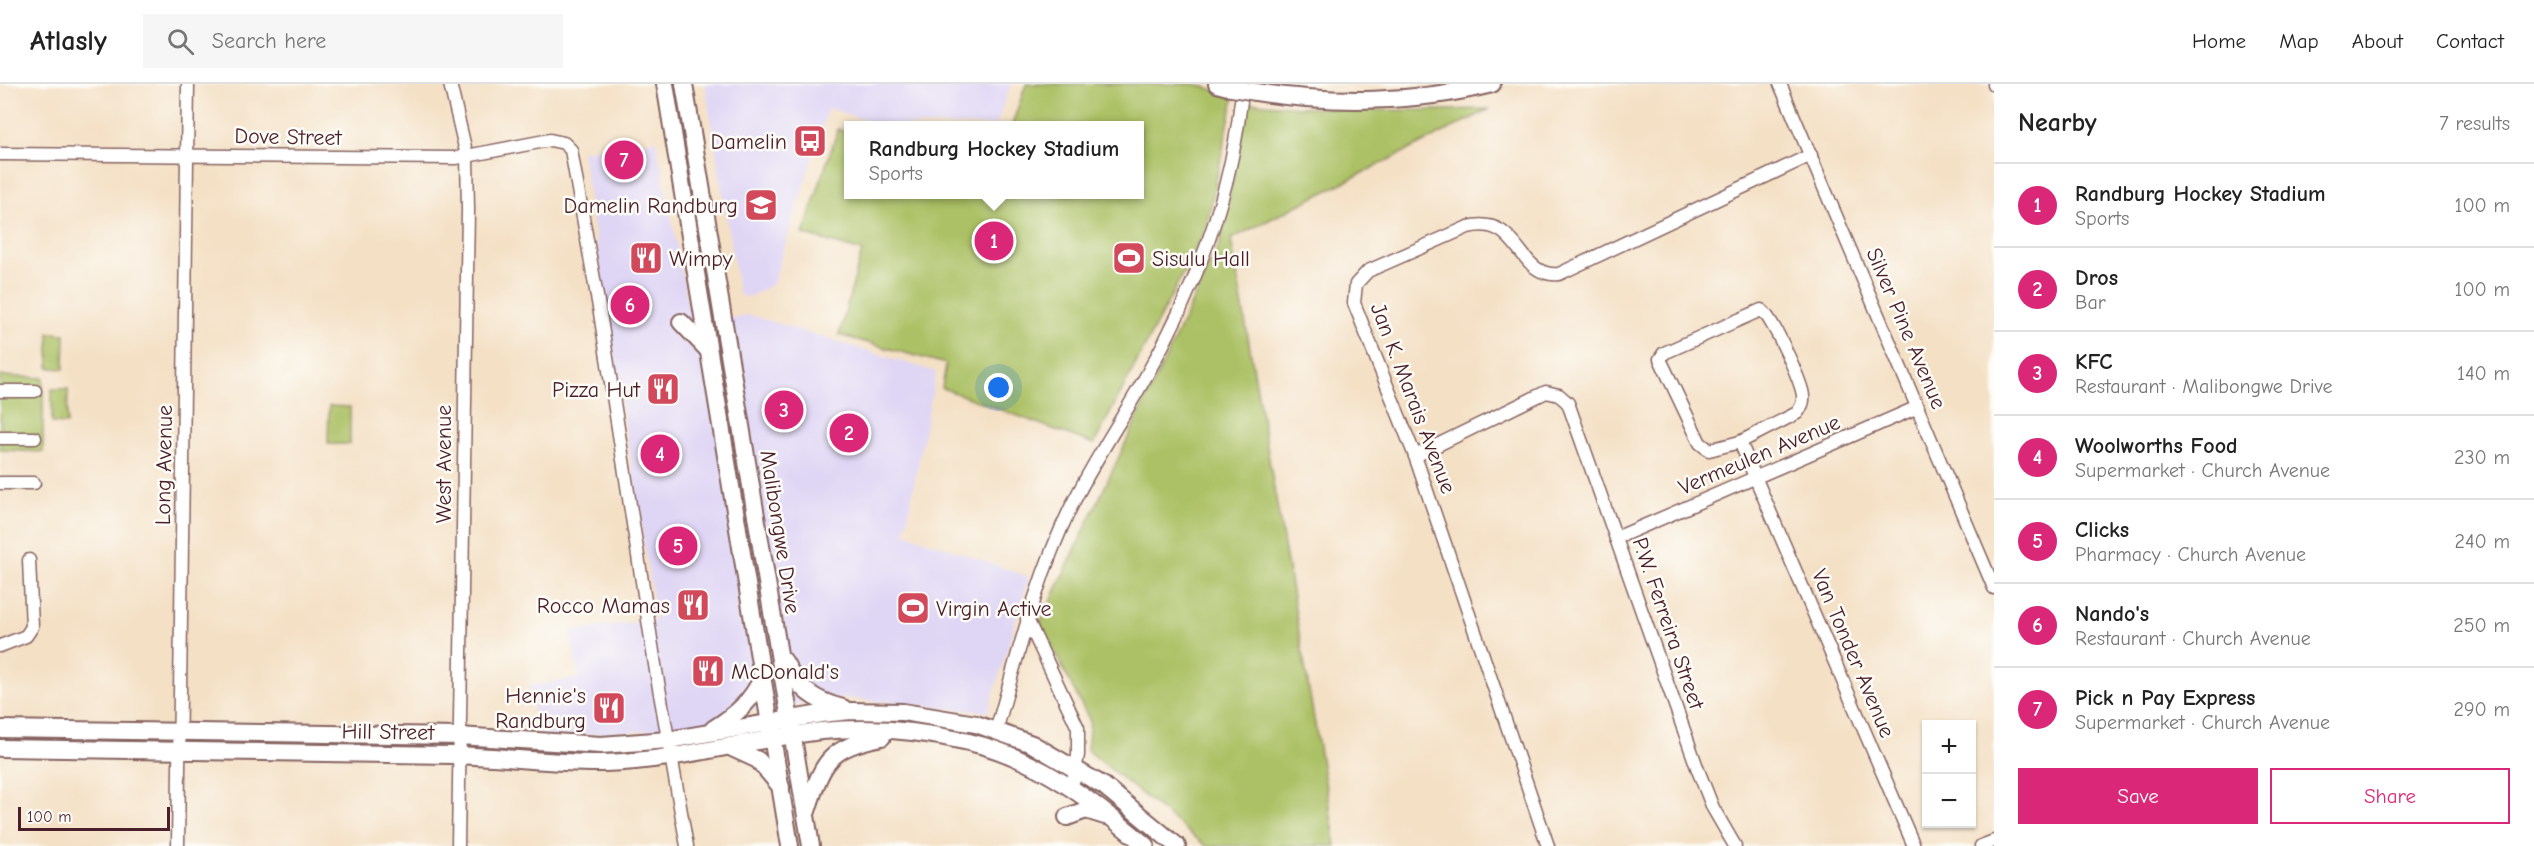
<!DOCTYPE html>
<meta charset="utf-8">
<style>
body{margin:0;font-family:"Comic Neue",sans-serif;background:#f6f6f6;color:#222}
.controls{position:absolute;right:18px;bottom:18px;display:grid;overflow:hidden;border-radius:0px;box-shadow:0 2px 4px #0004}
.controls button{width:54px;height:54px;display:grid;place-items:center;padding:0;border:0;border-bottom:2px solid #e0e0e0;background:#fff;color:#222;font:30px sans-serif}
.scale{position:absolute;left:18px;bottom:15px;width:152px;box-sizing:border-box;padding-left:6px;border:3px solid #4a1f2b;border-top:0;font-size:16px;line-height:21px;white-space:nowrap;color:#4a1f2b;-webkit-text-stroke:4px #fdfcf7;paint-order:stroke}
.you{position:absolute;left:999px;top:304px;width:21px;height:21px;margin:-15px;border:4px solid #fff;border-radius:50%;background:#1a73e8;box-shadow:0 0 0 9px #1a73e833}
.badge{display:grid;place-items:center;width:39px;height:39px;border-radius:50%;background:#db2777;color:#fff;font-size:20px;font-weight:700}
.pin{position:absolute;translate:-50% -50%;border:3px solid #fff;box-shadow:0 2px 6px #0006}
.popup{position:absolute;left:844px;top:37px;width:300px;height:78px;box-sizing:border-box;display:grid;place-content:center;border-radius:0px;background:#fff;filter:drop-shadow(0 2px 4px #0005);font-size:20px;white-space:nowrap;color:#767676}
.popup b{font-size:22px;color:#222}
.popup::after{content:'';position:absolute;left:50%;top:100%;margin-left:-12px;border:12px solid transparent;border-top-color:#fff}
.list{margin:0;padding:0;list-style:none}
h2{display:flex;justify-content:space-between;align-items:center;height:78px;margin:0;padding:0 24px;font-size:26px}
h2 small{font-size:20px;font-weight:400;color:#767676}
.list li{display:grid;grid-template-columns:39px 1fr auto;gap:18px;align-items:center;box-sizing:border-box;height:84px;padding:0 24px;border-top:2px solid #e0e0e0}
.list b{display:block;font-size:22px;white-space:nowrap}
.list p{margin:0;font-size:20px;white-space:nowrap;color:#767676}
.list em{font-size:20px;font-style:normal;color:#767676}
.actions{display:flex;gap:12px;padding:18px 24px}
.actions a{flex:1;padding:14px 0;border:2px solid #db2777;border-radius:0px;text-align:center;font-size:21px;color:#db2777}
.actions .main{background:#db2777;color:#fff}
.icon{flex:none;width:33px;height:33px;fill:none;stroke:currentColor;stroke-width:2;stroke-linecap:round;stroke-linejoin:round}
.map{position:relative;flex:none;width:1994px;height:762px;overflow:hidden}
header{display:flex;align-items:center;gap:36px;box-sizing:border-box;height:84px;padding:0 30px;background:#fff;border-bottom:2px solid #e0e0e0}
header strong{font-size:28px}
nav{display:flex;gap:33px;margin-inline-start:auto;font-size:21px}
.search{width:420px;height:54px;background:#f6f6f6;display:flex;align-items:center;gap:15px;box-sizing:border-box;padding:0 21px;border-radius:0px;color:#767676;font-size:22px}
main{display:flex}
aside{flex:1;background:#fff}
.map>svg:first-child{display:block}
</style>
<header>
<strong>Atlasly</strong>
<div class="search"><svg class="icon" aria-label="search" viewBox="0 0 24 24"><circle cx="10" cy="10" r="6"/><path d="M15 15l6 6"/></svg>Search here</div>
<nav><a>Home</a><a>Map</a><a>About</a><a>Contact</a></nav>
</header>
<main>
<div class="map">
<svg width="1994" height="762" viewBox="0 0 1994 762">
<rect width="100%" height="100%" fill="#fdfcf7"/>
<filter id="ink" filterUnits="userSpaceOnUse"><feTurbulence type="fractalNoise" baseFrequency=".0167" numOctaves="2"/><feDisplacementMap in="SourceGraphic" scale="12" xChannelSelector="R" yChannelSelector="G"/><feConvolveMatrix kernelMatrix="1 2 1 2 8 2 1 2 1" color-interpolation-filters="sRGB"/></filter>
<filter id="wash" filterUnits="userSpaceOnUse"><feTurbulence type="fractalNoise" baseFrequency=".008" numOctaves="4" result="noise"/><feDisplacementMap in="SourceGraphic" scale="24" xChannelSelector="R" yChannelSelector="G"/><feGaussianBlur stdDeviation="1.35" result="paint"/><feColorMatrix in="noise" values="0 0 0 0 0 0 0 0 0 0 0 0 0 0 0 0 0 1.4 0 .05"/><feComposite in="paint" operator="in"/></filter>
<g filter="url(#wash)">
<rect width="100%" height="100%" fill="#f4e0c5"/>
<!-- built -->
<g fill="#dfd5f5">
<polygon points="705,0 1011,0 996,41 880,41 828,24 773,200 749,213 739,211"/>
<polygon points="656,56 692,240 750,231 936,288 905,449 1029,493 988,628 843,614 724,630 699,643 539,654 528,602 579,594 570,548 656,535 582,67"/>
</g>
<!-- green -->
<g fill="#acc165" stroke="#7b7048" stroke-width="1.5">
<polygon points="1026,0 1195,0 1234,12 1206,145 1094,360 942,304 946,280 839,251 862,167 803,150 838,45 848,49 848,110 1140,110 1140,42 1012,41"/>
<path d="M1248,18C1329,28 1408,27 1490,25L1231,155L1336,762H1206L1087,666L1090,637L1040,540L1220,159Z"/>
<polygon points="49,249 65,250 64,285 49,284"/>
<polygon points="0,292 43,294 43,368 0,366"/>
<polygon points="52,305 68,305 67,340 52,339"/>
<polygon points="329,322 350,323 350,360 328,360"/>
</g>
</g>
<g filter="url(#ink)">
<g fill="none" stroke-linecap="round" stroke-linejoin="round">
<defs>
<g id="minor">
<polyline points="450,0 467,72 468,126 458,762"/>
<polyline points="1780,0 1994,504"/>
<polyline points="1994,0 1994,1"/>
<polyline points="0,70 456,74 550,56 564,59 571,66 600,229 656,587 687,762"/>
<path d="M1761,226C1771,230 1802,299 1803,312C1804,319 1801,324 1797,329L1740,358L1709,366L1700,359L1660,275L1664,269Z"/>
<polyline points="0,307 35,307"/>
<polyline points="0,354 35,354"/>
<polyline points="1740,358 1914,762"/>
<polyline points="1415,372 1546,308 1559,311 1568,319 1698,686 1713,724 1735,762"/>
<polyline points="0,399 34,399"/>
<polyline points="1616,454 1918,323"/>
<polyline points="1027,535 1078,644 1078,671 1072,703"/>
<polyline points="0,562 26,552 32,543 29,476"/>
<path d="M996,647C1018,571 1036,495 1071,423C1093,378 1121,337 1145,294C1194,208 1230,115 1241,17"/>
<polyline points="178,762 188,0"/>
<path d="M1548,762L1415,372L1354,219L1356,200L1368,187L1468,143C1521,130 1516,194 1559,190L1811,71"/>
<polyline points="1981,762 1994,757"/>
</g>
<g id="secondary">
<polyline points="665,0 790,762"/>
<polyline points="684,0 811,762"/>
<polyline points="1217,0 1232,4"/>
<path d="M1256,8C1332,20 1416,19 1492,0"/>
<polyline points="681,238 708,266"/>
<path d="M784,577C798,604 813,617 843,624"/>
<polyline points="0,645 459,652 601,661 668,656 821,630 851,627 903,628 976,640 1032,660 1104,702 1177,762"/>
<path d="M713,645C736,631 752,617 763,592"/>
<path d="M0,664C150,667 301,668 451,671C502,672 554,680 605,679C678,677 749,655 822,647C870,642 923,647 969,658C1038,674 1093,717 1146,762"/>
<polyline points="732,664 758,676 781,703"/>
<path d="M807,727C823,677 828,664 882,653"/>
<polyline points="1067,733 1086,726 1105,732"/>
</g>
</defs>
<!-- minor casing -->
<use href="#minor" stroke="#866361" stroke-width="15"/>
<!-- secondary casing -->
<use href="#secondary" stroke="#866361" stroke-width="20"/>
<!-- minor -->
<use href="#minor" stroke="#fff" stroke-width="12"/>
<!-- secondary -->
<use href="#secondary" stroke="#fff" stroke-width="16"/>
<defs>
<polyline id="secondary-bridge" points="1232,4 1256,8"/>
</defs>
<!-- secondary-bridge casing -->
<use href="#secondary-bridge" stroke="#866361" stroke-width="20" stroke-linecap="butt"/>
<!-- secondary-bridge -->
<use href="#secondary-bridge" stroke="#fff" stroke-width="16"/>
</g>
</g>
<!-- icons -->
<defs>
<symbol id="bus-square" viewBox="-11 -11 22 22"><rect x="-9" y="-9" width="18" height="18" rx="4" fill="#d1495b" stroke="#fdfcf7"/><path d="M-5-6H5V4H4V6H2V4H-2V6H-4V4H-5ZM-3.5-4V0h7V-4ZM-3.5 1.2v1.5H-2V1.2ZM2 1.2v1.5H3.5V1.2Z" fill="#fff"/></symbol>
<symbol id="school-square" viewBox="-11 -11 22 22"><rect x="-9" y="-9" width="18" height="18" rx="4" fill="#d1495b" stroke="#fdfcf7"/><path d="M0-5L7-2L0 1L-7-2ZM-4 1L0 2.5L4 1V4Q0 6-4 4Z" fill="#fff"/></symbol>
<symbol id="restaurant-square" viewBox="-11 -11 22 22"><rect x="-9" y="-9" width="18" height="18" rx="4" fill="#d1495b" stroke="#fdfcf7"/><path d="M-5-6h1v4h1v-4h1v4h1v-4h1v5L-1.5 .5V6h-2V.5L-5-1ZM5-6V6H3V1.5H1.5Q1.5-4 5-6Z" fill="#fff"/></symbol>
<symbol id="stadium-square" viewBox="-11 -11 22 22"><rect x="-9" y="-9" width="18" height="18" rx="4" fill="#d1495b" stroke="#fdfcf7"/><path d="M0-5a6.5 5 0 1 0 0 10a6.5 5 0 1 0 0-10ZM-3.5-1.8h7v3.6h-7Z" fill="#fff"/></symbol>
</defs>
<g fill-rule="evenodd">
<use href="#bus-square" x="791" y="38" width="38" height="38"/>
<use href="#school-square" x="742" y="102" width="38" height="38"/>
<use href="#restaurant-square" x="627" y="155" width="38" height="38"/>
<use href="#stadium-square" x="1110" y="155" width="38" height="38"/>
<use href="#restaurant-square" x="644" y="286" width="38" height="38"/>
<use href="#restaurant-square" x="674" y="502" width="38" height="38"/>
<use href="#stadium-square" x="894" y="505" width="38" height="38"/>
<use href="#restaurant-square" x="689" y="568" width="38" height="38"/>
<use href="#restaurant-square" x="590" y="605" width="38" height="38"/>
</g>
<g text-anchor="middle" stroke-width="5" stroke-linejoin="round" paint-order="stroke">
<!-- street labels -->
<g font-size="22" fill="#4a1f2b" stroke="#fdfcf7">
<text transform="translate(288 52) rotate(1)" y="8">Dove Street</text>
<text transform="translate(1907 244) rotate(67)" y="8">Silver Pine Avenue</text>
<text transform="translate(1414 314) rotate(69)" y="8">Jan K. Marais Avenue</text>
<text transform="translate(1759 370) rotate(-23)" y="8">Vermeulen Avenue</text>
<text transform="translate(443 380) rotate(-90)" y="8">West Avenue</text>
<text transform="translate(163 381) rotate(-89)" y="8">Long Avenue</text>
<text transform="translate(781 448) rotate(81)" y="8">Malibongwe Drive</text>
<text transform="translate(1669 539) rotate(71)" y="8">P.W. Ferreira Street</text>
<text transform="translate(1854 569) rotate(67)" y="8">Van Tonder Avenue</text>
<text transform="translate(388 647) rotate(1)" y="8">Hill Street</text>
</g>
<!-- poi labels -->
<g font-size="22" fill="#4a1f2b" stroke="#fdfcf7" text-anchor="end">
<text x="787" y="65">Damelin</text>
<text x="738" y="129">Damelin Randburg</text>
<text x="669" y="182" text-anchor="start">Wimpy</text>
<text x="1152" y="182" text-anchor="start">Sisulu Hall</text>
<text x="640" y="313">Pizza Hut</text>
<text x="670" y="529">Rocco Mamas</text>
<text x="936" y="532" text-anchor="start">Virgin Active</text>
<text x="731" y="595" text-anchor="start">McDonald's</text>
<text x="586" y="619">Hennie's<tspan x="586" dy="25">Randburg</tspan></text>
</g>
</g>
</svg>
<div class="controls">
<button>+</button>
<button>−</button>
</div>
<div class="scale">100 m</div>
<div class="you"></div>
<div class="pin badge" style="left:994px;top:157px">1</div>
<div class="popup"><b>Randburg Hockey Stadium</b>Sports</div>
<div class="pin badge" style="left:849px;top:349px">2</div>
<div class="pin badge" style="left:784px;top:326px">3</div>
<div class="pin badge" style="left:660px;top:370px">4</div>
<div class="pin badge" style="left:678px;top:462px">5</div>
<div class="pin badge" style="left:630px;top:221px">6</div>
<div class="pin badge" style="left:624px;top:76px">7</div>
</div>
<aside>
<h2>Nearby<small>7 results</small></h2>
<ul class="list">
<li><span class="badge">1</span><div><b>Randburg Hockey Stadium</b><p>Sports</p></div><em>100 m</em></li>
<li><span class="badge">2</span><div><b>Dros</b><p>Bar</p></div><em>100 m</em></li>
<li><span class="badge">3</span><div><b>KFC</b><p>Restaurant · Malibongwe Drive</p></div><em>140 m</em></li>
<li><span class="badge">4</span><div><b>Woolworths Food</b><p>Supermarket · Church Avenue</p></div><em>230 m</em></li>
<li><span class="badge">5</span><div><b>Clicks</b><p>Pharmacy · Church Avenue</p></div><em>240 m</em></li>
<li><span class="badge">6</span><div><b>Nando's</b><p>Restaurant · Church Avenue</p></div><em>250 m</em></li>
<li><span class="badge">7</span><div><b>Pick n Pay Express</b><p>Supermarket · Church Avenue</p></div><em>290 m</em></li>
</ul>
<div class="actions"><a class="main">Save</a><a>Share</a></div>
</aside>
</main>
